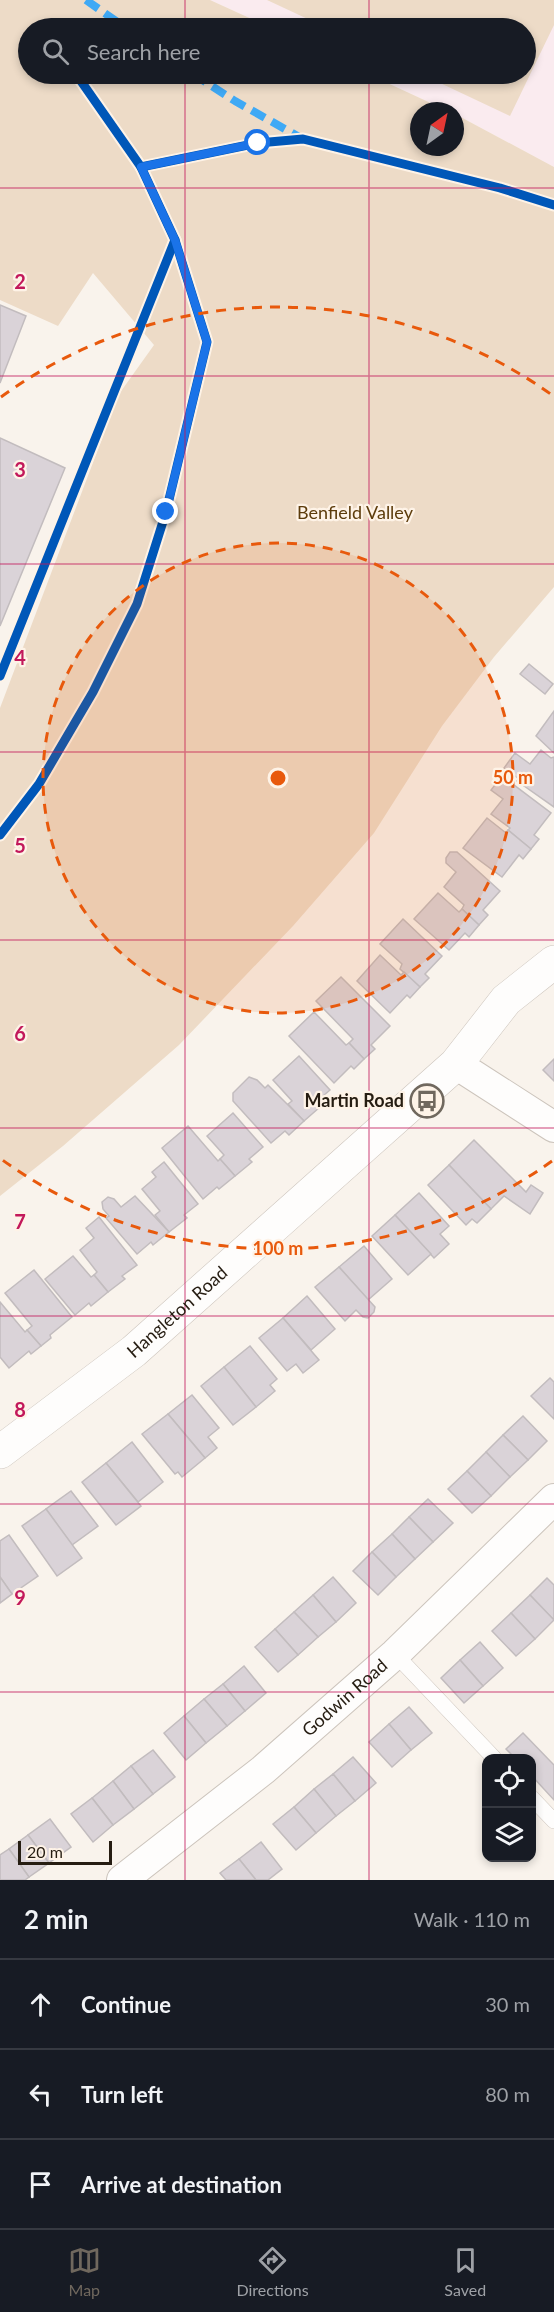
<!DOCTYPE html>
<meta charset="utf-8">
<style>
body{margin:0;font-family:Lato,sans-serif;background:#20242c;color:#f1f3f6}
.controls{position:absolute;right:18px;bottom:18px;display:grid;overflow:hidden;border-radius:12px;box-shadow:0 3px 9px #0003}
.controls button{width:54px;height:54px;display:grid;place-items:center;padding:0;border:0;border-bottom:2px solid #363941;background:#171b24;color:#f1f3f6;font:30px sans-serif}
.compass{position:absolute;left:410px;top:102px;width:54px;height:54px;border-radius:50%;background:#171b24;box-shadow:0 3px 9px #0003;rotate:33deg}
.scale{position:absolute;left:18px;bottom:15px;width:94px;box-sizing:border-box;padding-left:6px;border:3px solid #261d12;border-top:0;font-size:16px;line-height:21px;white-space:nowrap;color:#261d12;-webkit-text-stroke:4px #fef3e7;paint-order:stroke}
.stop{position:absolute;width:18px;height:18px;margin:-14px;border:4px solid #1a73e8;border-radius:50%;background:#fff}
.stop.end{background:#1a73e8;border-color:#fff;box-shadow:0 2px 6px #0008}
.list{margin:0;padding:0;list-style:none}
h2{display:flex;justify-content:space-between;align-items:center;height:78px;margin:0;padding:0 24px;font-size:26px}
h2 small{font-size:20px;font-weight:400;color:#9ea1a6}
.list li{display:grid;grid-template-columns:39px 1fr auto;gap:18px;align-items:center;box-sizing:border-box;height:90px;padding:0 24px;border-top:2px solid #363941}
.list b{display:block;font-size:22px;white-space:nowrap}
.list em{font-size:20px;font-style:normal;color:#9ea1a6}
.icon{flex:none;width:33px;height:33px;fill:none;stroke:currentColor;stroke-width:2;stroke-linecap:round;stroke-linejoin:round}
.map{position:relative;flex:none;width:554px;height:1880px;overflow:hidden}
.search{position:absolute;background:#171b24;box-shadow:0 3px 9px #0003;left:18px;right:18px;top:18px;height:66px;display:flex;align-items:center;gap:15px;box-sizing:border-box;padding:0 21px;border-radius:33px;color:#9ea1a6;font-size:22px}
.sheet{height:348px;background:#171b24}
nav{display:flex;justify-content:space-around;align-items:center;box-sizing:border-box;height:84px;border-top:2px solid #363941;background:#171b24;font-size:16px;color:#9ea1a6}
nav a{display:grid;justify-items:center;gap:3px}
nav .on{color:#70685e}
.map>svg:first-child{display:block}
</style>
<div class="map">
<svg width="554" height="1880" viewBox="0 0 554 1880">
<rect width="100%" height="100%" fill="#f9f3ec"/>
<!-- education -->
<polygon fill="#faebef" points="210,0 554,0 554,167 455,114 455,111 448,111 368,74 526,74 526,28 271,28"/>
<!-- green -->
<g fill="#eddbc7">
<polygon points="0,0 210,0 271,28 28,28 28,74 368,74 448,111 419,111 419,147 455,147 455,114 554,167 554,587 494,657 442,726 374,833 293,926 179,1045 63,1146 0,1196 0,708 119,394 154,345 93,273 58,326 0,300"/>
<polygon points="267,0 554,0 554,25 510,116 421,74 526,74 526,28 327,28"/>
</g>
<!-- building -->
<g fill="#dad3d8" stroke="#c2bcbe" stroke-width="1.5">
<polygon points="0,305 26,316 0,383"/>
<polygon points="0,438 65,468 0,626"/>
<polygon points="529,664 553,684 545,694 520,674"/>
<polygon points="554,711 554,753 536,736"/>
<polygon points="541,750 551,758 554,757 554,807 517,781 519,779 504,768 515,753 530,764"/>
<polygon points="502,776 551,813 534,835 539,839 531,849 508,830 510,828 491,814 503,799 491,790"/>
<polygon points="487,818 506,833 508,830 531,849 523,859 519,855 502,877 463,848"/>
<polygon points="450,852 457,852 500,891 483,910 488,915 479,925 462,909 464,905 444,887 456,872 446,863 446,858"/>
<polygon points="438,893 459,912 462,909 479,925 469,937 465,933 449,950 414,919"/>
<polygon points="403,919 442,956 425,974 429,978 420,987 400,969 402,964 380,944"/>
<polygon points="380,955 401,975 404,972 420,987 410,998 407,995 390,1013 357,981"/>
<polygon points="341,977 390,1026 371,1045 375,1049 364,1059 349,1043 353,1039 316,1001"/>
<polygon points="314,1012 346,1045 349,1043 364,1059 354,1069 351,1066 334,1083 289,1036"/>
<polygon points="299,1056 330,1090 316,1102 320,1107 304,1121 288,1104 292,1101 273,1080"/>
<polygon points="554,1059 554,1081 543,1070"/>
<polygon points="249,1077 257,1080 265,1088 268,1085 304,1121 289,1135 285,1131 271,1143 233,1101 233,1093"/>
<polygon points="233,1113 263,1147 249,1159 252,1162 235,1176 220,1159 224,1155 207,1136"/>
<polygon points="188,1126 218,1161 220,1159 235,1176 219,1189 217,1187 203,1199 162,1148"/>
<polygon points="474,1140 526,1192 531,1185 543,1193 530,1214 504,1196 491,1209 449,1165"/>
<polygon points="164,1162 198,1204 184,1215 187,1218 169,1232 155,1215 160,1211 142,1189 156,1177 152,1172"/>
<polygon points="449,1165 491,1209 477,1223 472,1219 466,1225 428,1185"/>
<polygon points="419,1193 449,1226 440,1234 449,1244 434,1258 395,1215"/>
<polygon points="135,1196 169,1232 153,1245 151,1242 137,1254 106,1218 109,1216 103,1209 102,1202 108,1197 114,1199 121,1207"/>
<polygon points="395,1215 431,1254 408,1275 372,1236"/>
<polygon points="99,1217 137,1265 122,1276 125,1279 108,1292 94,1275 97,1272 80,1250 94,1238 86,1228"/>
<polygon points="364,1246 392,1279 368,1300 339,1267"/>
<polygon points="73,1256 91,1277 94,1275 108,1292 91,1306 89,1303 75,1315 45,1279"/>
<polygon points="339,1267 375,1307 374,1312 368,1318 363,1317 356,1310 345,1321 315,1287"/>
<polygon points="34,1270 72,1317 50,1335 51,1338 41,1346 27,1330 32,1326 5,1293"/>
<polygon points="307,1296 335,1329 311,1350 283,1318"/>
<polygon points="0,1302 25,1332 27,1330 41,1346 31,1354 29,1351 9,1368 0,1357"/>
<polygon points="283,1318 319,1360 303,1373 296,1364 287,1371 259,1338"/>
<polygon points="250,1346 277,1379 270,1385 275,1391 256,1407 224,1367"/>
<polygon points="224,1367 256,1407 233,1425 201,1386"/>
<polygon points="550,1378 554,1382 554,1419 531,1396"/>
<polygon points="192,1395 219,1428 208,1437 217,1448 205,1458 168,1414"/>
<polygon points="168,1414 205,1458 182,1477 178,1472 175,1474 142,1434"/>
<polygon points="523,1416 547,1441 528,1460 503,1435"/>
<polygon points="503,1435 528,1460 510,1477 486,1452"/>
<polygon points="132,1442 163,1482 138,1502 106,1463"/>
<polygon points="486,1452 510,1477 491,1496 467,1471"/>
<polygon points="106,1463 141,1506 116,1525 82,1482"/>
<polygon points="467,1471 491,1496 472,1513 448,1489"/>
<polygon points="71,1491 98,1526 72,1545 46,1509"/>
<polygon points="428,1499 453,1523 433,1542 409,1517"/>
<polygon points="46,1509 82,1558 57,1576 22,1526"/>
<polygon points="409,1517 433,1542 415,1559 392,1534"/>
<polygon points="392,1534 415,1559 396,1577 372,1552"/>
<polygon points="9,1535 38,1576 12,1594 0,1577 0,1541"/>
<polygon points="372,1552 396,1577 378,1595 353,1571"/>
<polygon points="0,1577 12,1594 0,1603"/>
<polygon points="333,1577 356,1603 336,1622 313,1595"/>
<polygon points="547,1578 554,1585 554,1620 530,1595"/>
<polygon points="313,1595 336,1622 318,1637 294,1612"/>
<polygon points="530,1595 554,1620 535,1639 511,1613"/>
<polygon points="294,1612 318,1637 298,1655 275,1629"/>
<polygon points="511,1613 535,1639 516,1656 492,1631"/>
<polygon points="275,1629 298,1655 278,1672 255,1647"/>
<polygon points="480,1642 503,1668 483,1686 460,1660"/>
<polygon points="460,1660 483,1686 464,1703 441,1678"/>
<polygon points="244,1666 266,1693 245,1711 223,1684"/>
<polygon points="223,1684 245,1711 227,1726 204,1699"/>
<polygon points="204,1699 227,1726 206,1743 184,1716"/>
<polygon points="409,1707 432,1733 411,1750 389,1724"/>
<polygon points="184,1716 206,1743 186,1760 164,1733"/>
<polygon points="389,1724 411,1750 392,1767 369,1742"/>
<polygon points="523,1733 554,1765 554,1800 532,1776 532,1758 515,1758 506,1749"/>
<polygon points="153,1750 175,1777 153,1794 131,1766"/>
<polygon points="353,1757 376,1783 355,1801 333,1774"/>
<polygon points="131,1766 153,1794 134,1809 113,1781"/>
<polygon points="333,1774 355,1801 336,1816 314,1789"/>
<polygon points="113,1781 134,1809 113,1825 92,1798"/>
<polygon points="314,1789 336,1816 316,1833 294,1807"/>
<polygon points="92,1798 113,1825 93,1842 71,1814"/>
<polygon points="294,1807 316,1833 296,1850 273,1824"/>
<polygon points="50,1819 71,1847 49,1863 28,1835"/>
<polygon points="28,1835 49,1863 29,1877 9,1849"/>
<polygon points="261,1842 282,1869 268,1880 256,1880 239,1859"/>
<polygon points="9,1849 29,1877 25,1880 0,1880 0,1855"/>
<polygon points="239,1859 256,1880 226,1880 220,1873"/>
</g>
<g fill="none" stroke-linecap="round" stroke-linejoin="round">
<defs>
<g id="lane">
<polyline points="395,1654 494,1758"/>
<polyline points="532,1798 554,1821"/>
</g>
<g id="street">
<polyline points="456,1064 554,1127"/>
<path id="s1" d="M122,1880L263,1770L395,1654L554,1499"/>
</g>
<g id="primary">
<path id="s2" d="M0,1452L134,1351L456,1064L506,1000L554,962"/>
</g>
</defs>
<!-- lane casing -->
<use href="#lane" stroke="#ccc4bc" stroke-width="16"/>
<!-- street casing -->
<use href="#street" stroke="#ccc4bc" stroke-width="32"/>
<!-- primary casing -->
<use href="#primary" stroke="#ccc4bc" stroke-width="34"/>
<!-- lane -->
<use href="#lane" stroke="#fefdfc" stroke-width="15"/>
<!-- street -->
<use href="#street" stroke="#fefdfc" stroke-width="30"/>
<!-- primary -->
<use href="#primary" stroke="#fefdfc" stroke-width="33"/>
<!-- quiet -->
<g stroke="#3fa9f5" stroke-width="8" stroke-dasharray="15 8" stroke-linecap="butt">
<polyline points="86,0 126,28"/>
<polyline points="193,74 235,101 301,138"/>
</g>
<defs>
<g id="cycleway">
<polyline points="141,167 258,143 303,139 500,188 554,205"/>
<polyline points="0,676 175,240"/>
<polyline points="0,835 39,784 93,692 137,604 166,512 207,342 175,240 141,167 76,74"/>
</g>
</defs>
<!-- cycleway casing -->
<use href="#cycleway" stroke="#fef3e7" stroke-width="13"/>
<!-- cycleway -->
<use href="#cycleway" stroke="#0057b8" stroke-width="9"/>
</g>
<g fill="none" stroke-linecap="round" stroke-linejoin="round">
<!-- route -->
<polyline stroke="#1a73e8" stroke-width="8" points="166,512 207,342 175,240 141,167 258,143"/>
</g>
<!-- grid -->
<path fill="none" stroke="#c2185b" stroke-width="1.5" stroke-opacity="0.55" d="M185,0V28M369,0V28M185,74V1880M369,74V1880M0,188H554M0,376H554M0,564H554M0,752H554M0,940H554M0,1128H554M0,1316H554M0,1504H554M0,1692H554"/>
<!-- distance rings -->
<circle cx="278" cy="778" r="235" fill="#e8590c" fill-opacity=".12"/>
<g fill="none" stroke="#e8590c" stroke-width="3" stroke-dasharray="10 8">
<circle cx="278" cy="778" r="235"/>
<path d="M552 1161A471 471 0 0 1 1 1159M1 397A471 471 0 0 1 552 395"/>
</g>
<!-- icons -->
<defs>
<symbol id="bus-ring" viewBox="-11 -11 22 22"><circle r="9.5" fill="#fef3e7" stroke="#70685e" stroke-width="1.5"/><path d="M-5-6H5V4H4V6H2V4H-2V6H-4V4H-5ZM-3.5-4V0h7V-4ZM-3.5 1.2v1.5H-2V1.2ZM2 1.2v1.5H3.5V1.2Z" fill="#70685e"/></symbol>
</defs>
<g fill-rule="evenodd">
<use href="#bus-ring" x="408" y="1082" width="38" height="38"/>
</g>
<g text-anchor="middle" stroke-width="4.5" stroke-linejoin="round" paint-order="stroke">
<!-- park labels -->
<g font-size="18" fill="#5d3c0b" stroke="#fef3e7">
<text x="355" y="519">Benfield Valley</text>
</g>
<!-- poi labels -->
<g font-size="18" font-weight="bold" fill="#261d12" stroke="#fef3e7" text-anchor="end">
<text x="404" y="1107">Martin Road</text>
</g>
<!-- street labels -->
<g font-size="18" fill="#261d12" stroke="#fef3e7">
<text dy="6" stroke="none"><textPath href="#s2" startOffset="226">Hangleton Road</textPath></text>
<text dy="6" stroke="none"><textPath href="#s1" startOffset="288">Godwin Road</textPath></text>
</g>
</g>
<g font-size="20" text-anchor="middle" font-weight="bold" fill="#c2185b" stroke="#fef3e7" stroke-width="4.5" stroke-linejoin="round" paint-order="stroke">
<text x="20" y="289">2</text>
<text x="20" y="477">3</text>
<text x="20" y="665">4</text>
<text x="20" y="853">5</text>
<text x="20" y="1041">6</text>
<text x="20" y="1229">7</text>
<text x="20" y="1417">8</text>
<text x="20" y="1605">9</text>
</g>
<circle cx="278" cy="778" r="9" fill="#e8590c" stroke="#fef3e7" stroke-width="3"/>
<g font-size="18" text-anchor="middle" font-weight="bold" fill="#e8590c" stroke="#fef3e7" stroke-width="4.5" stroke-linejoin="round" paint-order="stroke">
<text x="513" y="784">50 m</text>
<text x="278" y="1255">100 m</text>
</g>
</svg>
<div class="controls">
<button><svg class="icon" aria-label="locate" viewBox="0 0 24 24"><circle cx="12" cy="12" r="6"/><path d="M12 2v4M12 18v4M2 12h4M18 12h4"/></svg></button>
<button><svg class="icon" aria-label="layers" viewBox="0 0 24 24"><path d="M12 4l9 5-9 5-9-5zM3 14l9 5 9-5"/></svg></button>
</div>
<svg class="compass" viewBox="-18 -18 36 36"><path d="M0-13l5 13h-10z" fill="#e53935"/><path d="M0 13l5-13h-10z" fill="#9ea1a6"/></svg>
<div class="scale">20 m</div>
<div class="stop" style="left:258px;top:143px"></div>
<div class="stop end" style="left:166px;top:512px"></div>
<div class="search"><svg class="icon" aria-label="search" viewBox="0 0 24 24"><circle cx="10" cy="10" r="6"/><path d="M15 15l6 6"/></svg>Search here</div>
</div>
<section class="sheet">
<h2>2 min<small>Walk · 110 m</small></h2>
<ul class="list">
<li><svg class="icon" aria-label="ahead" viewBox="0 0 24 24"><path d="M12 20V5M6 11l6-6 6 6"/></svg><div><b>Continue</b></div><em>30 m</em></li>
<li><svg class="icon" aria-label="left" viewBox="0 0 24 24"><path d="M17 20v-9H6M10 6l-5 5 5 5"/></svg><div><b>Turn left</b></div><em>80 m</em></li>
<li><svg class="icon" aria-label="arrive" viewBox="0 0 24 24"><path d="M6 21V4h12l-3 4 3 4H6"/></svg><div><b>Arrive at destination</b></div></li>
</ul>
</section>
<nav>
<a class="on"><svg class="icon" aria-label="map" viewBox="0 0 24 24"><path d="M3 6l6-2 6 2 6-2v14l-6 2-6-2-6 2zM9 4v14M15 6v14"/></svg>Map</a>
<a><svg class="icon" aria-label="directions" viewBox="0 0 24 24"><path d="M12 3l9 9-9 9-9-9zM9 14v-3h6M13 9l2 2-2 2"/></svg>Directions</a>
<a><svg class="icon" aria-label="saved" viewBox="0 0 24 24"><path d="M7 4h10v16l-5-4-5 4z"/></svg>Saved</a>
</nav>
